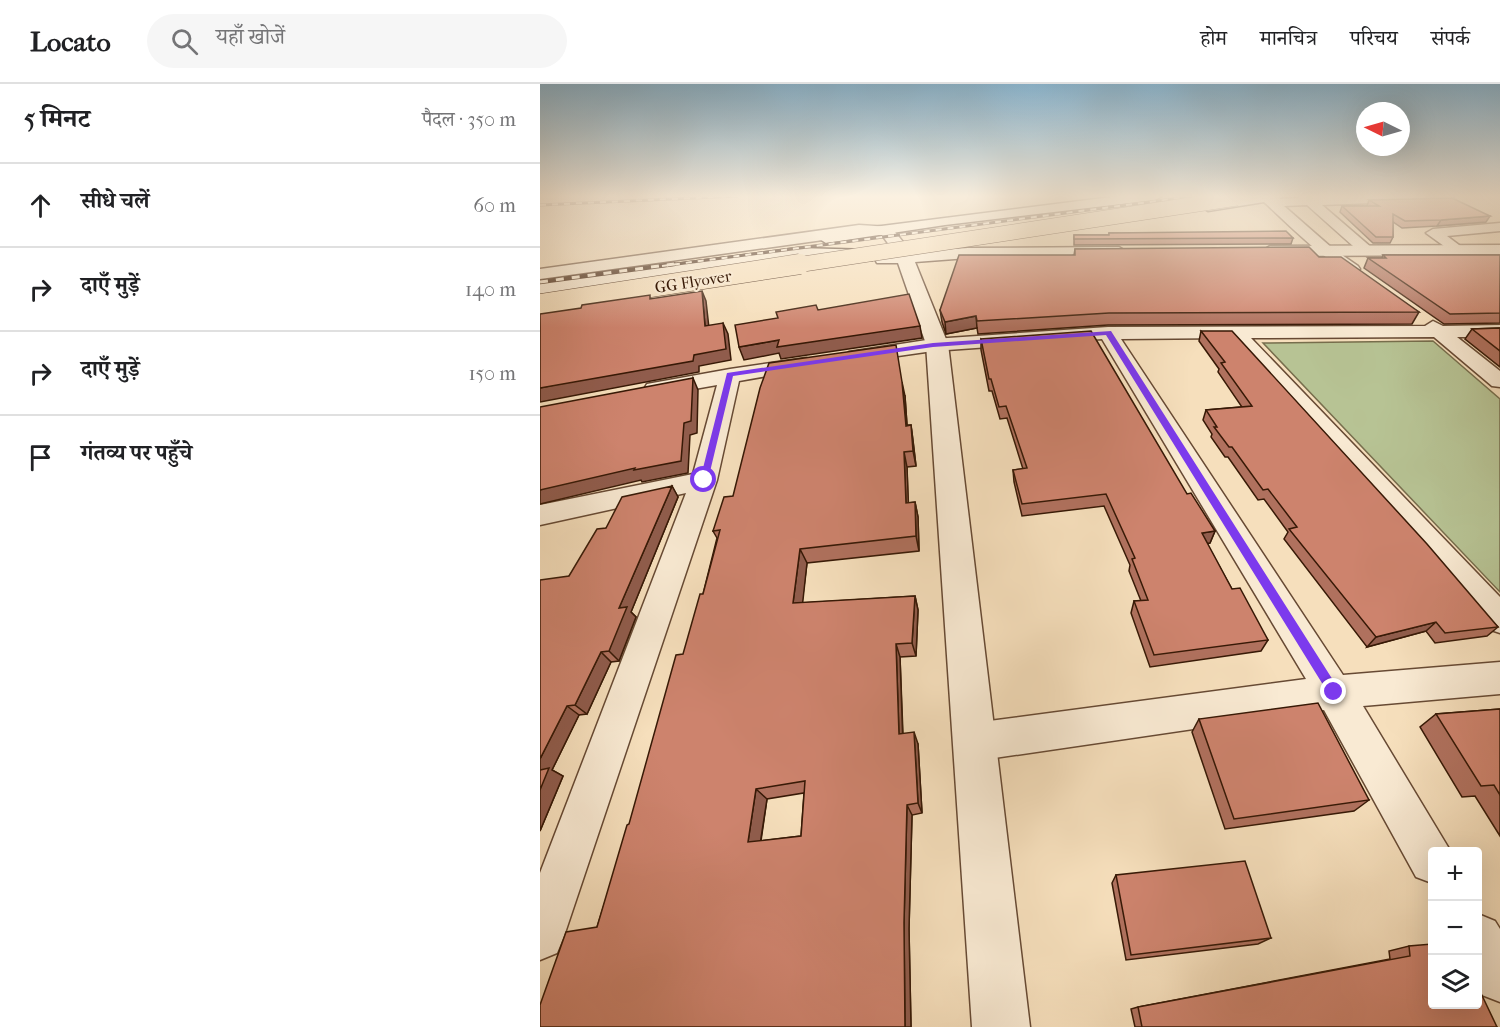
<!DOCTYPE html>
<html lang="hi">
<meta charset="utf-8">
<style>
body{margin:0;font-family:"IM FELL French Canon","Noto Serif Devanagari",serif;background:#f6f6f6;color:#202124}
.controls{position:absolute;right:18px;bottom:18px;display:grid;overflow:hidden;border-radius:6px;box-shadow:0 6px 24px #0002}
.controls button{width:54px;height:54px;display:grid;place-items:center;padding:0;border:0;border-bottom:2px solid #e0e0e0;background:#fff;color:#202124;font:30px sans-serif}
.compass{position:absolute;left:816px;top:18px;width:54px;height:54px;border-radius:50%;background:#fff;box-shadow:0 6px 24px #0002;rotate:275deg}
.stop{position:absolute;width:18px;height:18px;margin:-14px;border:4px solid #7c3aed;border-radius:50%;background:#fff}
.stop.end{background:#7c3aed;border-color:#fff;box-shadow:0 2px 6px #0008}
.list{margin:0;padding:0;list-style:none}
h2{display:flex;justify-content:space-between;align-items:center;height:78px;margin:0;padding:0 24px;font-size:26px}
h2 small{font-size:20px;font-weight:400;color:#757577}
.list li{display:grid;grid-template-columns:39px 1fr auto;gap:18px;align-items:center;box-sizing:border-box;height:84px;padding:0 24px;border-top:2px solid #e0e0e0}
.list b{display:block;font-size:22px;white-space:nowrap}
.list em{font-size:20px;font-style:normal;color:#757577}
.icon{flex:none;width:33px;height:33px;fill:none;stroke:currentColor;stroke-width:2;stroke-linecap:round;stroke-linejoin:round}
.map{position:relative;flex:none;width:960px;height:943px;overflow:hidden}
header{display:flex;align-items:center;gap:36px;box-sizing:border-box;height:84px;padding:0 30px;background:#fff;border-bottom:2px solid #e0e0e0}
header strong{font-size:28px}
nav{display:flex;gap:33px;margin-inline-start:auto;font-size:21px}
.search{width:420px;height:54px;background:#f6f6f6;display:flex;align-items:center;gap:15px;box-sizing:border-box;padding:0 21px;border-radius:33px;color:#757577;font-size:22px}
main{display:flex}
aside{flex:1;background:#fff}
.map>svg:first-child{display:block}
</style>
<header>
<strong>Locato</strong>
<div class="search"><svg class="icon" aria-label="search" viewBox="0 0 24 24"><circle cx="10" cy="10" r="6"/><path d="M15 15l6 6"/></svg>यहाँ खोजें</div>
<nav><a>होम</a><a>मानचित्र</a><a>परिचय</a><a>संपर्क</a></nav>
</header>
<main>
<aside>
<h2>5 मिनट<small>पैदल · 350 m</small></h2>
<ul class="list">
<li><svg class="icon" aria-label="ahead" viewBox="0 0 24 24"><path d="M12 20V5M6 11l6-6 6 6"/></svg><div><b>सीधे चलें</b></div><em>60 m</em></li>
<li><svg class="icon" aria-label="right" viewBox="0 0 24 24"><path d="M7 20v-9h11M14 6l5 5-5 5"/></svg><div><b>दाएँ मुड़ें</b></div><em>140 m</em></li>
<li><svg class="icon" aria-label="right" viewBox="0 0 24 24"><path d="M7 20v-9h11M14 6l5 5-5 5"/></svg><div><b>दाएँ मुड़ें</b></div><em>150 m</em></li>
<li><svg class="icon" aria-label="arrive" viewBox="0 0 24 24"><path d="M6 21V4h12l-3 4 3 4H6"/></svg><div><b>गंतव्य पर पहुँचे</b></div></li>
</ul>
</aside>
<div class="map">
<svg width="960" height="943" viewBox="0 0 960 943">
<rect width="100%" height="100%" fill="#f6dfbc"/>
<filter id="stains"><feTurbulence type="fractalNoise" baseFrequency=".00333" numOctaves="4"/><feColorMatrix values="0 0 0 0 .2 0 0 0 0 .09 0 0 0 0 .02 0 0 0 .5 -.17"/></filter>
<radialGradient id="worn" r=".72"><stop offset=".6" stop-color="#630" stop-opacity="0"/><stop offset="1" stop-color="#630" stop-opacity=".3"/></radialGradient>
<!-- green -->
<polygon fill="#b7c394" stroke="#776e4d" stroke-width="1.5" points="893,257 960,315 960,508 723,259"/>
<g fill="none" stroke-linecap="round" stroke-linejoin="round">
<defs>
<g id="minor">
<path d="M722,112H732L736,115L759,114L758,112H914L908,116L782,121L832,164L834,167L827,171L822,170L767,121L744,122L792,164L818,182L820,185L818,188C799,193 739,131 723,117Z"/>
<polygon points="960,139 960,147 907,152 927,167 920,171 915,170 886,149 893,145"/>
<polygon points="893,237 903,242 960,241 960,253 917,253 960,287 960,303 952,302 894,253 711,254 960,513 960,549 948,545 690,254 581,255 803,591 960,578 960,610 823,622 911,768 892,768 892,799 876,793 784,626 434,677 420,671 414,658 420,645 434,639 766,595 562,255 393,267 316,278 309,276 306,272 309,268 393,255 568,243 885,242"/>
<polygon points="266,274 273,276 276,280 273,284 199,297 177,396 24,852 17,869 0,876 0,789 146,409 0,441 0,421 153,390 177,301 115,312 107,310 104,305 107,300 190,285"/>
<polygon points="938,830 955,837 960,845 960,918 942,911 938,903"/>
</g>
<g id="tertiary">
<polygon points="319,141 351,143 371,168 428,164 579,163 587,168 579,173 428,174 375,178 408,260 490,943 432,943 386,260 358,179 337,179 335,175 337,171 355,169 342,151 319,151 0,195 0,185"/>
<polygon points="960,161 960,171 730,172 722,167 730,162"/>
</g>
<g id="secondary">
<polygon points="579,112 622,112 615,116 405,141 286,159 278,154 286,149"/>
<polygon points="710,112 744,112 737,116 668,127 661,123 668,119"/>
<polygon points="258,164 332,166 340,171 332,176 258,174 0,210 0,198"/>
</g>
<path id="primary" d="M691,112H721C715,118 700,119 692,117Z"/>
</defs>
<!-- minor casing -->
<use href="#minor" stroke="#674a34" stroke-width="3"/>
<!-- tertiary casing -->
<use href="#tertiary" stroke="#674a34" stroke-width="3"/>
<!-- secondary casing -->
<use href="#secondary" stroke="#371906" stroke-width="3"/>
<!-- primary casing -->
<use href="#primary" stroke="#371906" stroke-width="3"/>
<!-- minor -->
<use href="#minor" fill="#f9ead3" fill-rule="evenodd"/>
<!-- tertiary -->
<use href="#tertiary" fill="#f9ead3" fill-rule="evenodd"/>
<!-- secondary -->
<use href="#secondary" fill="#f9ead3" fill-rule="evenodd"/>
<!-- primary -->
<use href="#primary" fill="#f6dfbc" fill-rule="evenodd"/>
<defs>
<g id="rail-far1">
<polyline points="0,121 197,112"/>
<polyline points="122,182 655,112"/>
</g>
<polyline id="rail" points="0,198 134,180"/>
</defs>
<!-- rail-far1 casing -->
<use href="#rail-far1" stroke="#371906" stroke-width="3"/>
<!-- rail casing -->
<use href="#rail" stroke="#371906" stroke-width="4.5"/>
<!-- rail-far1 -->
<use href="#rail-far1" stroke="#f9ead3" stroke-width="2" stroke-dasharray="6" stroke-linecap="butt"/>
<!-- rail -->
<use href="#rail" stroke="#f9ead3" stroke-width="3" stroke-dasharray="8" stroke-linecap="butt"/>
<defs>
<polyline id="primary-bridge-far1" points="250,182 697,114"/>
<polyline id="primary-bridge" points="0,220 260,180"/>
</defs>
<!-- primary-bridge-far1 casing -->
<use href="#primary-bridge-far1" stroke="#371906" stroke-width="16" stroke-linecap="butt"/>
<!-- primary-bridge casing -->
<use href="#primary-bridge" stroke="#371906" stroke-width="21" stroke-linecap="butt"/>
<!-- primary-bridge-far1 -->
<use href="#primary-bridge-far1" stroke="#f6dfbc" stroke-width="15"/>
<!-- primary-bridge -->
<use href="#primary-bridge" stroke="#f6dfbc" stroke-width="20"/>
</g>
<!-- wall -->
<g fill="#b0715e" stroke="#371906" stroke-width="1.5" fill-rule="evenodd">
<polygon points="829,116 946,138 897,142 862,144 853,138 853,153 850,159 833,159 800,128 802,122 827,122"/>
<polygon points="569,149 753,154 751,160 534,161 534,151 569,151"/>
<polygon points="535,165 779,173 879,228 872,240 568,241 438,250 437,244 406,250 402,238 400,226 534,171"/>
<polygon points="843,171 960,171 960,239 904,240 824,184 828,174 842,174"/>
<polygon points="960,244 960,283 925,255 932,245"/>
<polygon points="661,247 958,543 947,552 895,559 886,547 827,563 744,455 748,448 724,415 718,416 688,373 685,373 671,353 672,350 663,336 666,326 702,323 678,288 679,285 659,257"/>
<polygon points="441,255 647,410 675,447 670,459 667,460 692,505 728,556 721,567 610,583 591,529 594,517 601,517 589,487 590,481 564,422 482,432 474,398 473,386 483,385 467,334 460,335 452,307 449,307 441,266"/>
<path d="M365,312L367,341H371L376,382L367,383L368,419L375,418L378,433L379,467L267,479L262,519L375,512L378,526L376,572L360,573L363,650L378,660L382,729L372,731L369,845L371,943H0L57,843L163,510L177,454L173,447L193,412ZM264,709L261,752L221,757L227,715Z"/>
<polygon points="132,402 138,413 91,528 96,533 79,577 71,578 47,630 39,631 12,686 23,692 0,747 29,492 66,444"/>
<polygon points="960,625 960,752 935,712 922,713 880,643 896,630"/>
<polygon points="659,635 829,716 814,727 685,745 652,648"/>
<polygon points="576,791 731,854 718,860 586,876 572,799"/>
<polygon points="869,862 957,943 595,943 591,925 598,923 850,875 849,867"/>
</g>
<!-- shaded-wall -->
<g fill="#905c4c" stroke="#371906" stroke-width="1.5">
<polygon points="950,132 946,138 897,142 901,136"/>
<polygon points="162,207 166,217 170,253 165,242"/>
<polygon points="436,232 437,244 406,250 405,238"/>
<polygon points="183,239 188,250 191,276 159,282 159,288 0,318 0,304 154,271"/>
<polygon points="380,242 382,254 241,275 239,269 204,276 199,263 239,256"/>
<polygon points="153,294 158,306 157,349 150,351 148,389 102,398 101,396 0,420 0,406 144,339"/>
<polygon points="362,298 365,312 368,356 366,342"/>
<polygon points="371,341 373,356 376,382 373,367"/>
<polygon points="364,368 367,383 369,434 366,419"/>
<polygon points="132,402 138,413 91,528 96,533 79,577 69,567 79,524"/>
<polygon points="375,418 378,433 379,467 376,452"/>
<polygon points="675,447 670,459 657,461 662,449"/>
<polygon points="260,465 267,479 261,534 253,519"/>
<polygon points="375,512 378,526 376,572 372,559"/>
<polygon points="896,538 886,547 827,563 836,553"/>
<polygon points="356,560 360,573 363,662 359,650"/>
<polygon points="61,568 71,578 47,630 35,621"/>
<polygon points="27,622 39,631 12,686 23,692 0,747 0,675"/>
<polygon points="374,648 378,660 382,729 378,719"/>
<polygon points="216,705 227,715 219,767 208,758"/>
<polygon points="367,721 372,731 369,845 371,943 365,943 364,839"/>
</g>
<!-- building -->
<g fill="#cd836d" stroke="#371906" stroke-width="1.5" fill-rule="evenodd">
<polygon points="912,114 950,132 901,136 865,137 853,130 853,153 836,153 802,122 839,122 829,116"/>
<polygon points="746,147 753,154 534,155 534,151 569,151 569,149"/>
<polygon points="769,163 779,173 801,173 879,228 569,229 437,237 436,232 405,238 400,226 419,171 535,171 535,165"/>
<polygon points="843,171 960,171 960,229 910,230 828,174 846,174"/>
<polygon points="162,207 165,242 183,239 186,265 154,271 153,277 0,304 0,230 41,224 42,221 110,211 110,215"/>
<polygon points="369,210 380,242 237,263 239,256 199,263 195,241 238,234 236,228 276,221 278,226"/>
<polygon points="960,244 960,267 932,245"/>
<polygon points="551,247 647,410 651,409 675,447 662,449 692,505 700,504 728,556 614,571 594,517 608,516 592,475 595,474 566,410 482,420 473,386 487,384 466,322 459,323 451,295 449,295 441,255"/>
<polygon points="661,247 692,247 887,460 958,543 905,549 896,538 836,553 749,445 757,443 728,405 723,406 692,363 689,363 674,343 677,343 666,326 712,322 681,279 685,278"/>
<path d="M356,261L362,298L366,342L371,341L373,367L364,368L366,419L375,418L376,452L260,465L253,519L375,512L372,559L356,560L359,650L374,648L378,719L367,721L364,839L365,943H0V921L26,848L57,843L87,741L89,740L136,571L143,570L160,510H163L180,446L173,447L184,413L193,412L220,304L229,279ZM265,697L261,752L208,758L216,705Z"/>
<polygon points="153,294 151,337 144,339 141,377 94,386 95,384 0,406 0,323"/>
<polygon points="132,402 79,524 87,523 69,567 61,568 35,621 27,622 0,675 0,496 29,492 57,445 66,444 82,413"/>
<polygon points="778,619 829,716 694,735 659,635"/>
<polygon points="960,625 960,711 954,701 941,702 896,630"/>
<polygon points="9,684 0,706 0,686"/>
<polygon points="705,777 731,854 591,871 576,791"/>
<polygon points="892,860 892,921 938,921 938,903 957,943 602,943 598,923 870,872 869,862"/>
</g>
<!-- sky -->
<linearGradient id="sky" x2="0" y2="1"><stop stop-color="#8ab7d3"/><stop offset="0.46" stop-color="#fbf1e1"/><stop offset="1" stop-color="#fbf1e1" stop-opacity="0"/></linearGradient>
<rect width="960" height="244" fill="url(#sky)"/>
<!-- route -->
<polygon fill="#7c3aed" points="571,247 798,604 798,612 790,612 566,251 393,263 193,292 168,396 164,398 160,396 187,289 393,259"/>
<g text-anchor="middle" stroke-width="4.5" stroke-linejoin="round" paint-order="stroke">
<!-- far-street labels -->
<g font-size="16" fill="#371906" stroke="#f9ead3">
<text transform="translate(153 197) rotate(-9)" y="6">GG Flyover</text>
</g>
</g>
<rect width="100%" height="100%" filter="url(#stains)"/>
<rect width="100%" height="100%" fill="url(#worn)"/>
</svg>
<div class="controls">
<button>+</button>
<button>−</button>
<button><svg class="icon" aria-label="layers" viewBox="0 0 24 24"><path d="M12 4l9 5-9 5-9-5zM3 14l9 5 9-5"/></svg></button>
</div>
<svg class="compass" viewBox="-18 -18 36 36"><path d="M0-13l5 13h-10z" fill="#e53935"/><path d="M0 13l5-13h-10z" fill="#757577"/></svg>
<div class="stop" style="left:164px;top:396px"></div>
<div class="stop end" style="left:794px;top:608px"></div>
</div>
</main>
